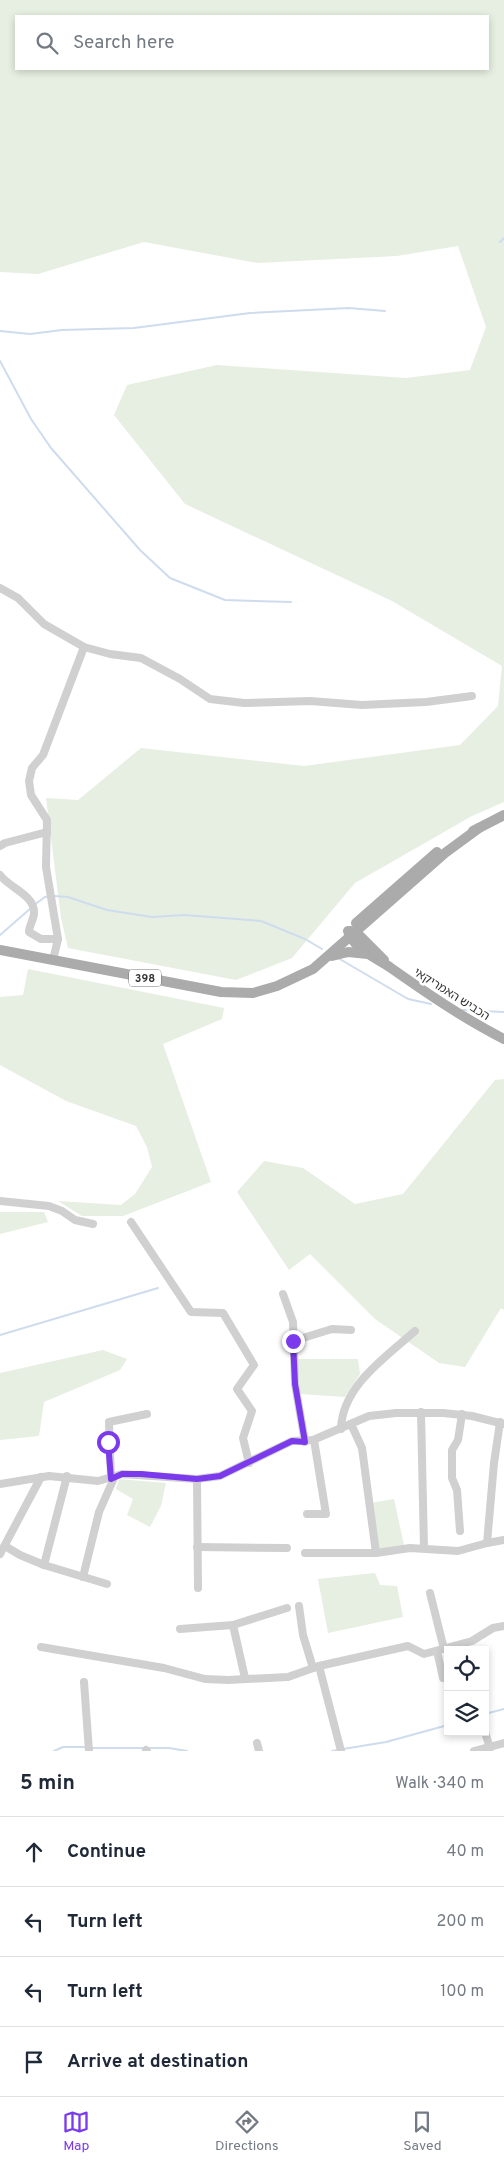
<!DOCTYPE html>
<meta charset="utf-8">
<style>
body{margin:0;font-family:Overpass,"Noto Sans Hebrew",sans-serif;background:#f2f2f3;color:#1f2937}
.controls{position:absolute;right:15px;bottom:15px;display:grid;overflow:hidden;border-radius:0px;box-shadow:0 2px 8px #0003}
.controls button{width:45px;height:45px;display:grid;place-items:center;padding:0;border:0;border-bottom:1px solid #e0e1e3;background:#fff;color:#1f2937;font:25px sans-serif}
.stop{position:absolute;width:15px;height:15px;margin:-11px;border:4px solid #7c3aed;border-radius:50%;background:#fff}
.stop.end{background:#7c3aed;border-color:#fff;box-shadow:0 1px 5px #0008}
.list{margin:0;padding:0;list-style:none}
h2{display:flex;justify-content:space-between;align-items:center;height:65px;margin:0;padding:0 20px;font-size:21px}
h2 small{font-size:16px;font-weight:400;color:#747a83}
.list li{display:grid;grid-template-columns:32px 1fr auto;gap:15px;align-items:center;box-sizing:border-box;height:70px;padding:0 20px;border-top:1px solid #e0e1e3}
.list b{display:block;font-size:19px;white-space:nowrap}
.list em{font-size:16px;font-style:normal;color:#747a83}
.icon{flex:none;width:28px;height:28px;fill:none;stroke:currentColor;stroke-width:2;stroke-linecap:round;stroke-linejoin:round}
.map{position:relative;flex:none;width:504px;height:1751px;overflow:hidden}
.search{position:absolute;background:#fff;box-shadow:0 2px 8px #0003;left:15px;right:15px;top:15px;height:55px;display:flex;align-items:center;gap:12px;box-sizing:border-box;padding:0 18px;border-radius:0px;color:#747a83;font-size:19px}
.sheet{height:345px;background:#fff}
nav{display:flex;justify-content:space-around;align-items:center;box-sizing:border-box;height:70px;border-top:1px solid #e0e1e3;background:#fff;font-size:14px;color:#747a83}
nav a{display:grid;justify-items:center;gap:2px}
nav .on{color:#7c3aed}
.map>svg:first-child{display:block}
</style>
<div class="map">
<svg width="504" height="1751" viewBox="0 0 504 1751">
<rect width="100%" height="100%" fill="#fff"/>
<!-- green -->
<g fill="#e6efe1" fill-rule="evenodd">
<path d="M0,0H504V802L472,816L355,883L292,958L236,980L68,948L61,918L46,798L78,800L141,748L304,766L460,745L498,706L502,666L392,601L185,504L114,415L127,385L217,365L406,378L470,370L486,327L458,246L397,256L257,263L144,242L38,274L0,272ZM16,16H488V69H16Z"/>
<polygon points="28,969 224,1008 222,1019 163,1044 211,1182 123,1216 82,1216 58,1201 121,1205 135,1194 152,1167 147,1147 136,1126 66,1101 0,1065 0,997 23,995"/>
<polygon points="504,1079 504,1310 501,1308 465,1367 439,1363 375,1319 310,1254 289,1270 237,1192 264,1161 303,1168 355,1204 403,1194 495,1080"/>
<polygon points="0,1212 44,1212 48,1222 0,1234"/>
<polygon points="103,1350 127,1359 120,1370 44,1402 39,1436 0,1440 0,1373"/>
<polygon points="297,1359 358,1359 360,1374 345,1397 300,1394"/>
<polygon points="119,1479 166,1483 161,1506 150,1527 127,1515 133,1499 116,1489"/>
<polygon points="394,1499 404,1545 378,1550 371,1503"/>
<polygon points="375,1573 380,1585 397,1586 403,1617 328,1633 318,1579"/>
</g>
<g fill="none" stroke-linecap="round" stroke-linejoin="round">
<!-- stream -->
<g stroke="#cedcee" stroke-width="2">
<polyline points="500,242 504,238"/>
<polyline points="0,331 30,334 62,330 134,328 250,313 349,308 385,311"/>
<polyline points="0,361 31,419 51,448 140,550 170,578 225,600 291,602"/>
<polyline points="54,896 68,897 107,910 152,917 184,915 261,921 305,939 322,949"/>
<polyline points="34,905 45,897 49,896"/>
<polyline points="0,935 31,908"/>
<polyline points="338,958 408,999 431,1004"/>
<polyline points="462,1010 504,1012"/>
<polyline points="0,1335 158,1288"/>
<polyline points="485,1714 504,1709"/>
<polyline points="92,1748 169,1748 187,1751"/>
<polyline points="343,1749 386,1742 448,1725"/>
<polyline points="54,1751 63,1747 87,1747"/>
<polyline points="332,1751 338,1750"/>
</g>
<!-- minor -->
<g stroke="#d0d0d0" stroke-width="8">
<polyline points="0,588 18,598 44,624 84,647 110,654 141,658 180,679 210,699 244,703 310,701 362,705 426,702 472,696"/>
<polyline points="0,846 5,843 47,832"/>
<path d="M0,875C8,887 35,895 34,913C34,920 29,925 29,932L41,939H58"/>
<polyline points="53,960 58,939 46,867 47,820 31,795 29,781 32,768 43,755 84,647"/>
<polyline points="0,1201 49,1206 62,1211 75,1220 93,1224"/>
<polyline points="131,1222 191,1312 223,1313 254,1365 237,1389 252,1411 243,1438 249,1463"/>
<polyline points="283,1294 293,1322 295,1384 305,1442"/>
<polyline points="293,1341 332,1329 351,1330"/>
<polyline points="421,1412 424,1548"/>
<path d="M341,1429C342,1386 386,1357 415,1331"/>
<polyline points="67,1476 44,1565 107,1584"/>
<polyline points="111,1479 109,1422 147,1414"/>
<polyline points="197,1479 198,1588"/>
<polyline points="0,1484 49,1476 98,1481 122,1474 197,1479 220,1476 292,1441 313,1440 369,1416 396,1413 443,1413 472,1416 504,1424"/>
<polyline points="307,1514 326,1514 314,1440"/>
<polyline points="460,1531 457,1490 452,1478 452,1450 458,1440 462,1414"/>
<polyline points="487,1543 504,1540"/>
<polyline points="5,1546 20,1555 44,1565"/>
<polyline points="197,1547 287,1548"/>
<polyline points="305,1553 376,1553 362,1448 351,1424"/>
<polyline points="376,1553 410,1548 458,1551 487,1543 494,1463 500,1422"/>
<polyline points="0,1554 41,1477"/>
<polyline points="83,1577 99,1512 114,1478"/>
<polyline points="430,1593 444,1649"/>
<polyline points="299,1606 303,1635 313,1668"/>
<polyline points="233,1625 245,1678"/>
<polyline points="180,1629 233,1625 287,1608"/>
<polyline points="41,1647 164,1668 205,1679 228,1680 288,1677 319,1666 408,1646 424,1654 472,1641 493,1628 504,1626"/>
<polyline points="437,1651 443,1678 448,1677"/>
<polyline points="319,1666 341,1751"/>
<polyline points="84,1682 89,1751"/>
<polyline points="485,1732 490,1748"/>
<polyline points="257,1743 259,1751"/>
<polyline points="146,1750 147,1751"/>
<polyline points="474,1751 504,1743"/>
</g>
<!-- major -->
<g stroke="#ababab" stroke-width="10">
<polyline points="473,831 504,815"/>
<polyline points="356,923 437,852"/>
<path d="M348,931C353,949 377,958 391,968C428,994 463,1018 504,1039"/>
<polyline points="350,931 356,932 384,960"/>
<polyline points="0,950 221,992 253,993 277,986 313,969 445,853 479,828"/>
<polyline points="332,956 348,952 368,954"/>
</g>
</g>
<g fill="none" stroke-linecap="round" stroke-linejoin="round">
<!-- route -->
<polyline stroke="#7c3aed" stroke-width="6" points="108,1442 111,1479 122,1474 141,1474 197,1479 220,1476 292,1441 305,1442 295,1384 293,1341"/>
</g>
<g text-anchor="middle" stroke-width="5" stroke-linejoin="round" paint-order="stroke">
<!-- shield labels -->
<rect fill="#fff" stroke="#707070" stroke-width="1" x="129" y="969.5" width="32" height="17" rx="4"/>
<g font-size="11" font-weight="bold" fill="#333">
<text x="145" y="982">398</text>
</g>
<!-- street labels -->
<g font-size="12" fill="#333" stroke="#fff">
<text transform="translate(452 994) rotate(32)" y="4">הכביש האמריקאי</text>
</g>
</g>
</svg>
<div class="controls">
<button><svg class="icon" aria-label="locate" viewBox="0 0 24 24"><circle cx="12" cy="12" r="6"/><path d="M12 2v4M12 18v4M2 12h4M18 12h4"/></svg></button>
<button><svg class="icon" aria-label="layers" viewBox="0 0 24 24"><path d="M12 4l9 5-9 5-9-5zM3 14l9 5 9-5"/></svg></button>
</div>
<div class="stop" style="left:108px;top:1442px"></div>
<div class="stop end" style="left:293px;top:1341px"></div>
<div class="search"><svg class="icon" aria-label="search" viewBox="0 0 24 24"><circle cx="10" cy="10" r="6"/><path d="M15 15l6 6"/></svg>Search here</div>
</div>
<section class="sheet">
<h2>5 min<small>Walk · 340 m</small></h2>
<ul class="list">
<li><svg class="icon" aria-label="ahead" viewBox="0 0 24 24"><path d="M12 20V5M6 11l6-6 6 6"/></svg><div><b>Continue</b></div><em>40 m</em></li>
<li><svg class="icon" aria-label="left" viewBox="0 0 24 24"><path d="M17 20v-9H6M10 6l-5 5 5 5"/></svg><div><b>Turn left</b></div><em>200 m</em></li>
<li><svg class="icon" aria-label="left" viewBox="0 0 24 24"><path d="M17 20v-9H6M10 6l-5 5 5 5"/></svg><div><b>Turn left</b></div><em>100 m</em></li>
<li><svg class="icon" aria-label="arrive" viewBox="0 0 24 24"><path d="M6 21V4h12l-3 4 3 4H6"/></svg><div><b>Arrive at destination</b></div></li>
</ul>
</section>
<nav>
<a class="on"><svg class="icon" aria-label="map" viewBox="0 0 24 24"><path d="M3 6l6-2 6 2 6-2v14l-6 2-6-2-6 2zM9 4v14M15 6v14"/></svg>Map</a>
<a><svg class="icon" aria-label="directions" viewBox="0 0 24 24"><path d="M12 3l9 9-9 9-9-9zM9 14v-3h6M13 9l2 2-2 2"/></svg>Directions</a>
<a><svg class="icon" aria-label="saved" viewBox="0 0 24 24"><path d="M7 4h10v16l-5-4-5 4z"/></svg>Saved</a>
</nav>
